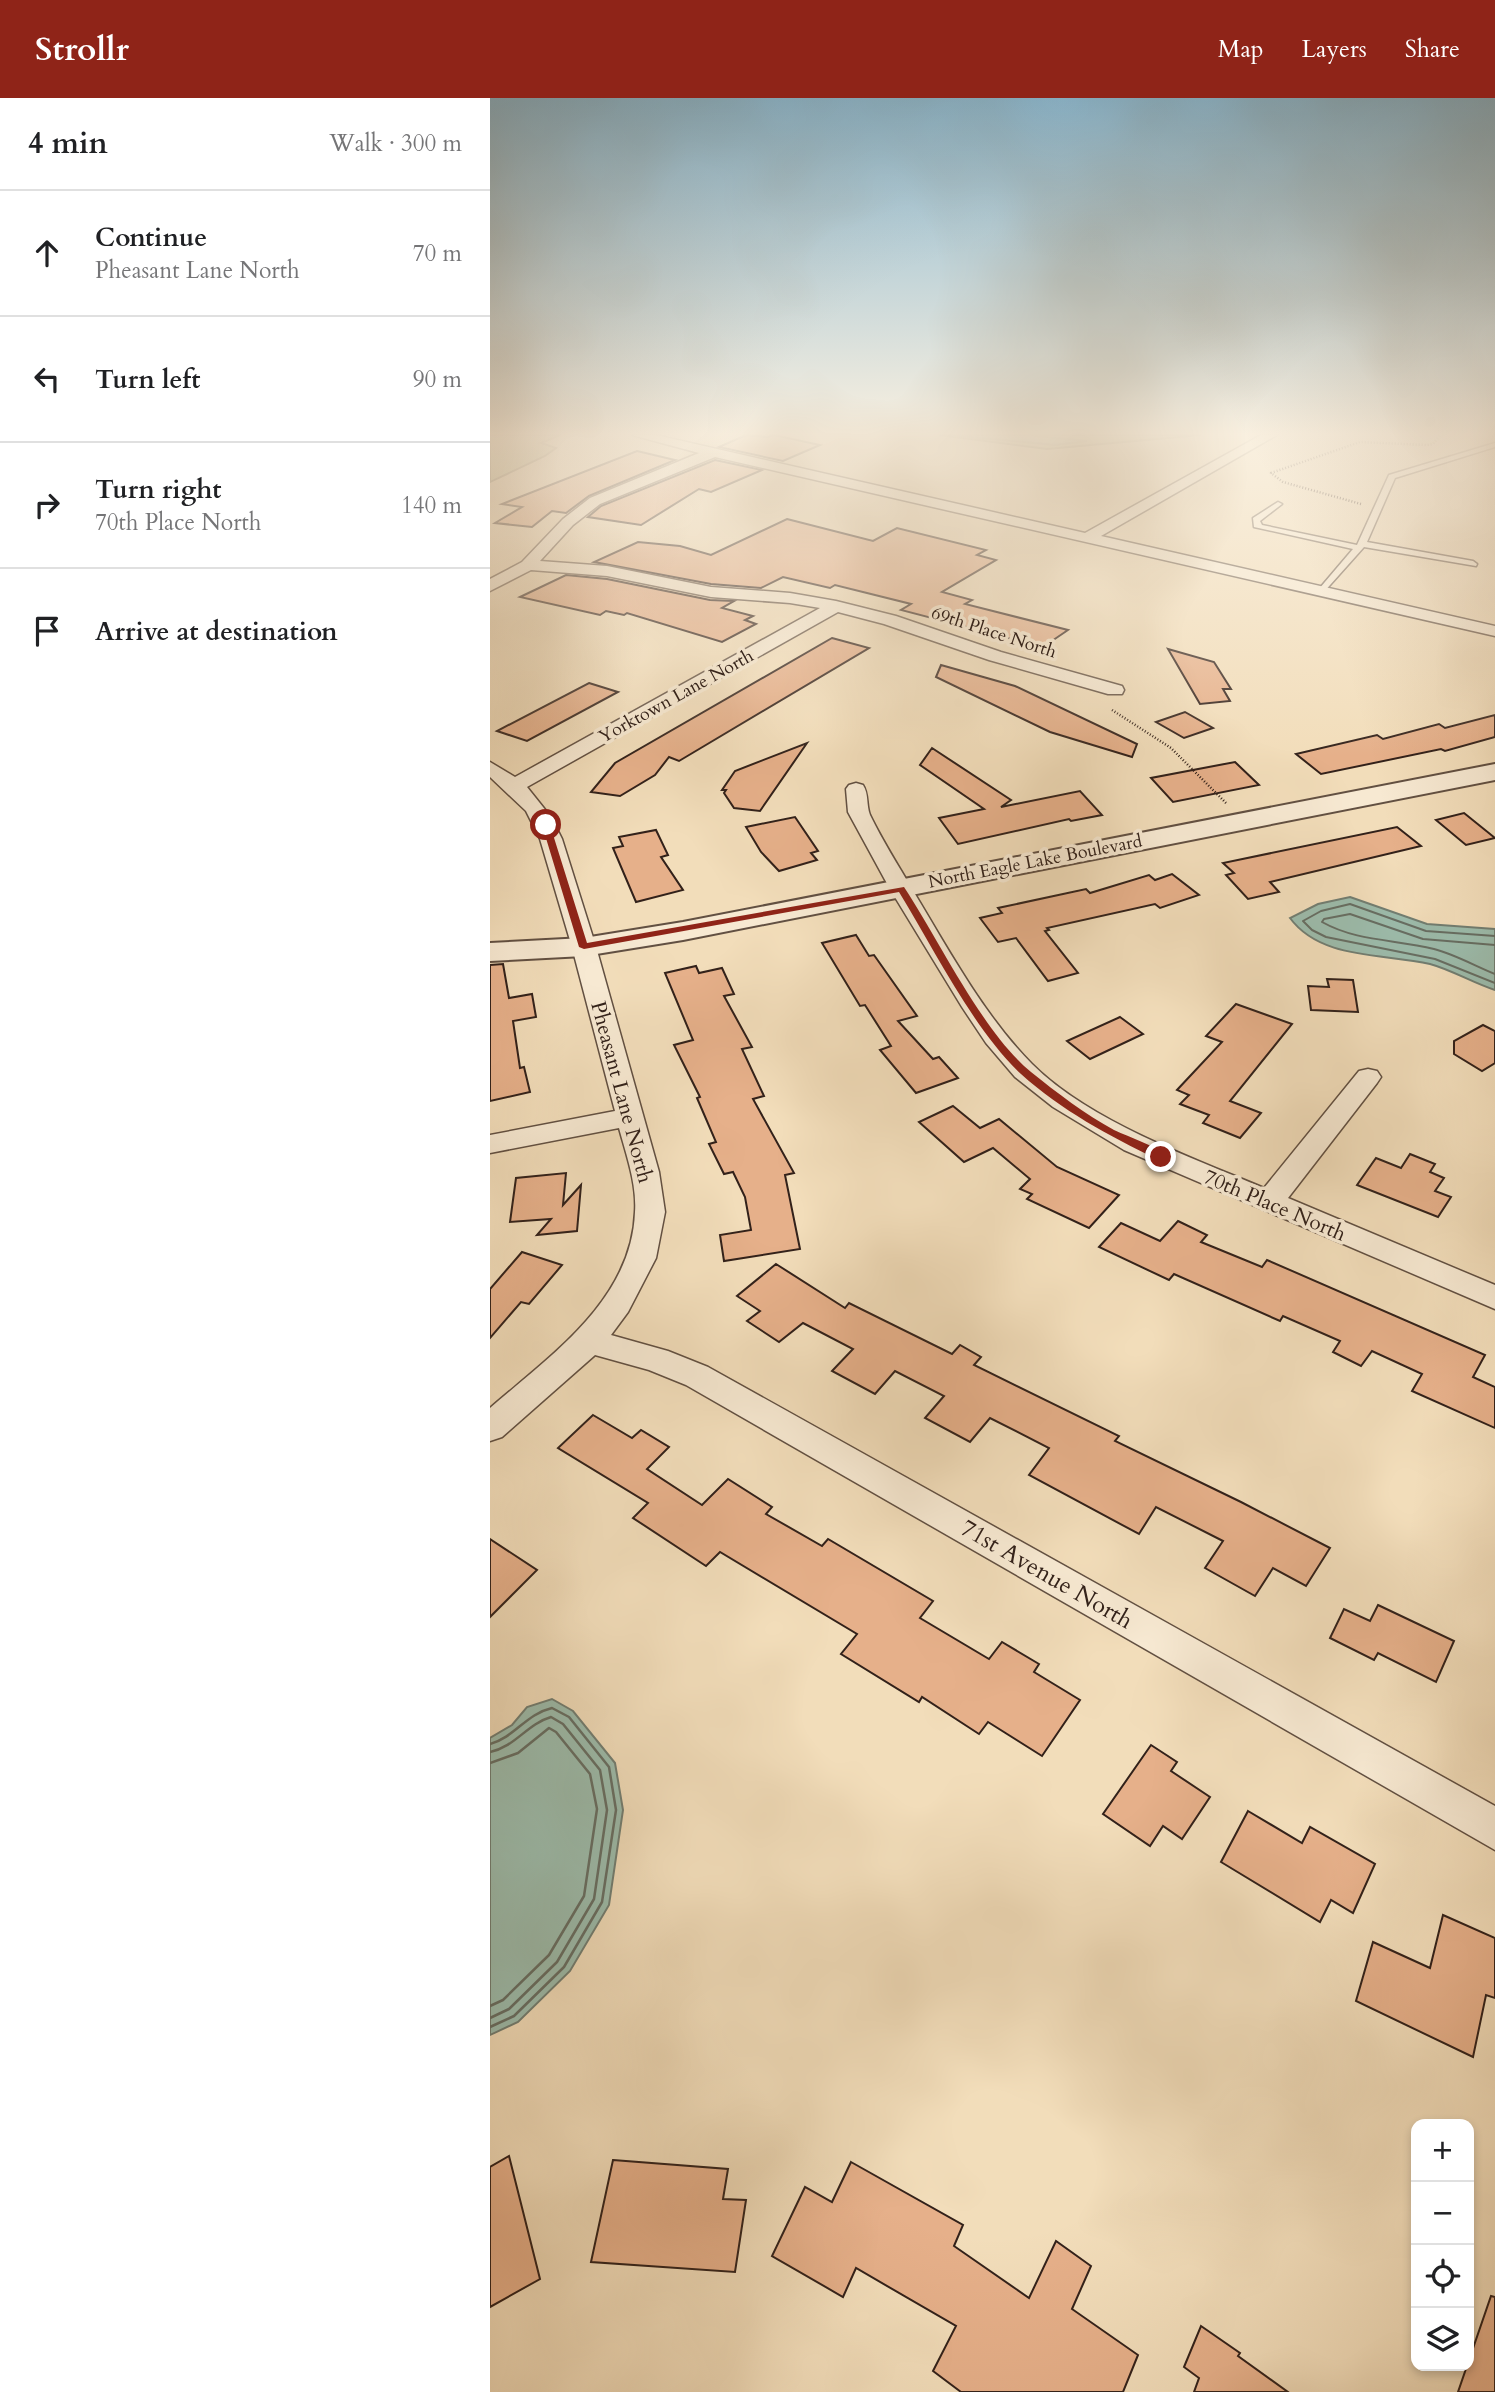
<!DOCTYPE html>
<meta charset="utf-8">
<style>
body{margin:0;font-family:Cardo,serif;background:#f2f2f2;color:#202124}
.controls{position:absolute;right:21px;bottom:21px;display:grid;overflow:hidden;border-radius:14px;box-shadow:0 4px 10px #0003}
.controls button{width:63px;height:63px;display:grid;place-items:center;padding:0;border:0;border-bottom:2px solid #e0e0e0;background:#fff;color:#202124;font:35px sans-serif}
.stop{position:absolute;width:21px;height:21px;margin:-16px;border:5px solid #8f2418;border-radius:50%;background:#fff}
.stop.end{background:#8f2418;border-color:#fff;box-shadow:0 2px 7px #0008}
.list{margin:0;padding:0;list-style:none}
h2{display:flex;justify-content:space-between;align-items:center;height:91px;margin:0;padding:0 28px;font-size:30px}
h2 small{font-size:23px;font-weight:400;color:#757577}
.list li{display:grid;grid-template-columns:46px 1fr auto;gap:21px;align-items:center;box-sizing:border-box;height:126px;padding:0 28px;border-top:2px solid #e0e0e0}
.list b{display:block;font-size:26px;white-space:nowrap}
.list p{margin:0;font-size:23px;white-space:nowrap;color:#757577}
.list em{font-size:23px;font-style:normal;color:#757577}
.icon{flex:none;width:38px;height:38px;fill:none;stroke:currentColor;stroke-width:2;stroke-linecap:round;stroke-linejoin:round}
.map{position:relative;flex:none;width:1005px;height:2294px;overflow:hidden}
header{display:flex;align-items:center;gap:42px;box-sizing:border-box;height:98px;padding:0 35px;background:#8f2418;color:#fff}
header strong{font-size:33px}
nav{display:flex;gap:38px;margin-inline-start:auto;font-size:24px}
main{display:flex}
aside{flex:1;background:#fff}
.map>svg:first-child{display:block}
</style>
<header>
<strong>Strollr</strong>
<nav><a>Map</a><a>Layers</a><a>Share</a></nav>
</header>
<main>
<aside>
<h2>4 min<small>Walk · 300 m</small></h2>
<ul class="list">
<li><svg class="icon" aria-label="ahead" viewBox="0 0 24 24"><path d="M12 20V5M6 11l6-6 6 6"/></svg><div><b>Continue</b><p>Pheasant Lane North</p></div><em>70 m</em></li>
<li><svg class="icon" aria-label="left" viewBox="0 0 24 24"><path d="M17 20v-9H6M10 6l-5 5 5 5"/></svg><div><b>Turn left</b></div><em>90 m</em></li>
<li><svg class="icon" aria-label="right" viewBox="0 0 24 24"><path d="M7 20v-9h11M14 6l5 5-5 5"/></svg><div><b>Turn right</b><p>70th Place North</p></div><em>140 m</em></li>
<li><svg class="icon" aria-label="arrive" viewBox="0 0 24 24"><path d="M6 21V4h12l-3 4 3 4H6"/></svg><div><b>Arrive at destination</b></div></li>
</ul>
</aside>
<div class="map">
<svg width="1005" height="2294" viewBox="0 0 1005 2294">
<rect width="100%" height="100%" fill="#f2ddba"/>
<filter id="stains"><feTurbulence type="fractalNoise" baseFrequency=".00286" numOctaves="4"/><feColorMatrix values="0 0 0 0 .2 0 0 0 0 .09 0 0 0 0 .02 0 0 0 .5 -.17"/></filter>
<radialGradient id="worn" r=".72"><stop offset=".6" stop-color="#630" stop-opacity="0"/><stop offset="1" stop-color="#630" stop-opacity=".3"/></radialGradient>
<!-- green -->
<g fill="#bdc08e" stroke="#787054" stroke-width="2">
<polygon points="0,337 70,337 51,345 66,350 55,358 0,384"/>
<polygon points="449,337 711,337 557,351"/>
</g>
<!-- water -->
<g fill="#9cbcac" stroke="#727e72" stroke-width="2">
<polygon points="459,337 537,337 597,343 565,347"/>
<path d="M860,799L937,826L1005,831V892C983,885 962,872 940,866C893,855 831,862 800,820L828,806Z"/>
<polygon points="62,1601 83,1613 125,1665 133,1712 119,1807 80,1873 28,1924 0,1937 0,1640 22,1627 37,1609"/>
</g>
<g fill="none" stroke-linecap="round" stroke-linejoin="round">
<!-- shore-far1 -->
<g stroke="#676e63" stroke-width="2">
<polyline points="1005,838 936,833 860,806 831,813 813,823 822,832 836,839 945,861 1005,885"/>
<path d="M1005,847L933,841L860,816L834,821L832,824C868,844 905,841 944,851C964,856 985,868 1005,876"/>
</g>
<!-- shore -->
<g stroke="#676e63" stroke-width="2.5">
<path d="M0,1646C25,1639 36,1616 62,1610L79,1619L119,1669L126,1712L112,1804L74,1869L24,1918L0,1929"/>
<path d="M0,1654C25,1649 37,1626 61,1619L73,1626L110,1672L117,1712L104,1801L67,1864L19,1911L0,1920"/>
<polyline points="0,1665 28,1655 59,1630 66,1634 100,1676 107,1711 94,1798 59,1857 13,1902 0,1908"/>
</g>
</g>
<!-- building -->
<g fill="#e6b08a" stroke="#32211a" stroke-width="2">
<polygon points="256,337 277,339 284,337 330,347 293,363 229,349"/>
<polygon points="147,353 185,362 99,398 76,415 62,413 42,429 5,425 32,409 12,406"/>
<polygon points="225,362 272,372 221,394 209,391 151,427 98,419 111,408"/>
<polygon points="297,421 383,443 407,430 496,452 487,457 506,462 452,494 482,502 475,506 578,532 553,549 411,512 421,506 345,487 340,490 293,479 271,490 221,486 104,464 148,444 190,448 221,457"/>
<polygon points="76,477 117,481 220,502 244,503 232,510 263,518 255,522 266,526 232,544 137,515 134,517 116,513 110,517 30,499"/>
<polygon points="342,540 379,550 189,663 179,659 165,677 130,698 101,694 125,665"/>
<polygon points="678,551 724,564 741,591 733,591 740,603 710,606"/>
<polygon points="451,567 525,588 647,646 642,659 560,634 446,579"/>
<polygon points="99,585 128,594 37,643 7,633"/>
<polygon points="695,614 723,630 694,640 666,624"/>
<polygon points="1005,617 1005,639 955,653 951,651 831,676 806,656 887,637 893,641 949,626 955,630"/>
<polygon points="317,645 270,713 244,710 234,695 236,692 232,692 245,673"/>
<polygon points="442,650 521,702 511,709 590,693 612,717 581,723 579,721 468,746 449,720 494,711 430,667"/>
<polygon points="745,664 769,687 683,704 661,680"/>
<polygon points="974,715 1005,740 976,747 946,722"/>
<polygon points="305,719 328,753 321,755 327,762 289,773 271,754 256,729"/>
<polygon points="907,729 931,748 780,784 789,794 758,801 736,777 744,775 733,765"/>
<polygon points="166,732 178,757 171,759 193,792 146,804 123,750 133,748 129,739"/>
<polygon points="682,776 709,797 670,810 665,806 557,830 559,832 555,833 588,875 558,883 526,840 508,844 490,820 512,815 508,810 596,791 600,795 659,777 665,782"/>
<polygon points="366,837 379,858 384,857 427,918 408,923 443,961 449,959 468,980 426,995 390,952 401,948 375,907 370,908 332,845"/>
<polygon points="13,866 19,900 42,896 46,919 23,923 30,970 34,969 40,994 0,1003 0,867"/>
<polygon points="206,868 209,875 232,870 244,896 234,898 262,949 252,951 274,998 263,1001 304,1075 295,1077 310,1151 234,1163 230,1137 261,1132 255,1099 243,1074 234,1076 219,1046 226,1044 207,1000 210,999 184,947 203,942 175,875"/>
<polygon points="837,881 863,882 868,914 821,912 818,888 839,889"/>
<polygon points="746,906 802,926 740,1003 771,1015 750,1040 713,1025 719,1017 690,1006 699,997 687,992 732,944 716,938"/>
<polygon points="630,919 653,936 600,961 577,943"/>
<polygon points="993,927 1005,933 1005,965 992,973 964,956 964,943"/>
<polygon points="463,1008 490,1030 509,1021 567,1069 629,1097 599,1130 537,1101 542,1096 530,1091 540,1081 503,1050 474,1064 429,1024"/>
<polygon points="920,1056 945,1066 940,1074 954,1080 945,1093 961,1099 948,1119 867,1087 886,1060 911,1070"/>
<polygon points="76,1075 73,1107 91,1087 87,1133 47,1137 61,1121 20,1124 26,1080"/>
<polygon points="688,1123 717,1137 711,1144 772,1169 777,1162 995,1257 983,1279 1005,1289 1005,1330 922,1293 932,1276 882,1253 871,1268 843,1254 850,1243 793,1218 790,1223 684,1176 679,1182 609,1149 631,1125 670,1143"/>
<polygon points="32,1154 72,1167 39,1206 31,1204 0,1240 0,1191"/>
<polygon points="286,1166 355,1210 359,1205 462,1256 470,1247 491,1259 484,1267 629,1338 625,1343 751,1404 840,1450 816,1488 783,1470 765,1498 715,1470 733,1443 666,1409 649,1436 539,1377 559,1350 500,1320 480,1344 435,1320 454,1298 405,1273 385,1296 342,1273 363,1251 313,1225 289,1244 257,1223 270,1213 247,1198"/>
<polygon points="103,1317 142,1340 151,1332 179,1349 157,1371 212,1407 238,1381 282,1409 276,1416 332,1448 338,1441 443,1503 430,1520 499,1561 512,1544 549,1566 544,1574 590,1602 552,1658 498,1624 489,1636 432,1599 429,1604 351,1556 367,1536 230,1454 216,1468 143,1420 158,1405 68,1350"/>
<polygon points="0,1441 47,1472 0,1519"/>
<polygon points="888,1507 964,1543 946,1584 888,1555 884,1562 840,1540 854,1511 880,1523"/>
<polygon points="661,1647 687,1664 681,1673 720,1699 692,1741 673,1728 660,1748 613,1716"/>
<polygon points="758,1713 812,1745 820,1729 885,1766 863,1815 841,1802 830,1824 731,1764"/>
<polygon points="953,1817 1005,1840 1005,1900 996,1897 983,1959 866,1903 883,1844 940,1870"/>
<polygon points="19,2058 50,2181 0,2209 0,2069"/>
<polygon points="123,2062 238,2071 233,2101 256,2102 245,2174 101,2164"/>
<polygon points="361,2064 473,2127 464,2148 539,2200 566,2143 601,2168 582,2211 648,2257 633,2294 471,2294 443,2273 466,2228 366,2170 353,2199 282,2158 315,2089 342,2104"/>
<polygon points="1001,2198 1005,2199 1005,2294 968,2294"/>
<polygon points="711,2228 750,2255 748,2258 798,2294 704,2294 709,2280 694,2269"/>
</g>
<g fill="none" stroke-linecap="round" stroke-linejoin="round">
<defs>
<polygon id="service" points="1005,345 1005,349 905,380 877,444 983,463 987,466 986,468 874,449 832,496 829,495 829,491 863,451 764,429 763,420 788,404 792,406 770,423 772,427 867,447 899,377"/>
<g id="minor">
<path d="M142,337H166L595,435L771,337H787L611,438L1005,528V538L225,359L110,406L83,427L50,463L117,468L221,489L300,495L346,503L406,518L511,554L632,588L634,592L632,596H618L499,562L394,526L348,514L37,689L61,719L72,741L106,849L169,1074L175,1114L166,1160L138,1214L121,1237L178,1253L218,1269L1005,1708V1752L196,1287L159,1272L105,1257L12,1339L0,1343V1310C60,1258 142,1202 145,1114C147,1086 136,1056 129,1030L0,1055V1037L125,1013L82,849L50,741L36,713L0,679V664L25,679L330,510L300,505L221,499L117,478L41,472L0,493V481L32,464L73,421L100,400L209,355Z"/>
<path d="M366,685L373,687C379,696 376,707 380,717C392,742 408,767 422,791C457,849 494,918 542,966C599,1023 700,1059 774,1090L869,973L878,971L887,973L891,979L887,985L798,1100L1005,1187V1211L634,1052L563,1009L525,979L496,945L472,909L400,791L358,714L356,691L359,687Z"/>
</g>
<polygon id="tertiary" points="1005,666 1005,682 193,842 94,858 0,863 0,845 94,840 193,824"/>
</defs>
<!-- service casing -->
<use href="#service" stroke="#625042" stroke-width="3"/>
<!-- minor casing -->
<use href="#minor" stroke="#625042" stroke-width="3"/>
<!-- tertiary casing -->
<use href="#tertiary" stroke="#625042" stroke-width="4"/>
<!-- path -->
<g stroke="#32211a" stroke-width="2.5" stroke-dasharray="1 2" stroke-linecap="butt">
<polyline points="871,406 793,384 781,375 870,344 937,347 943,346 950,337"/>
<polyline points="622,612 681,650 736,705"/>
</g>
<!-- service -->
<use href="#service" fill="#f7e9d2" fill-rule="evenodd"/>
<!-- minor -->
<use href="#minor" fill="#f7e9d2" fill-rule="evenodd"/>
<!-- tertiary -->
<use href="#tertiary" fill="#f7e9d2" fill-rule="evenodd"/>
</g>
<!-- sky -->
<linearGradient id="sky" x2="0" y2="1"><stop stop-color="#89b7d0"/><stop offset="0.51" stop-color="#f9f0e0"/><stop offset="1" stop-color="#f9f0e0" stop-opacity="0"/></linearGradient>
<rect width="1005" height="658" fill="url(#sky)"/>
<!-- route -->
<path fill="#8f2418" d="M56,724L60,727L97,845L414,789C449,842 493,935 541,974C567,995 595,1016 624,1032C641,1040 663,1046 676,1059L667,1061C619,1038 571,1012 531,976C483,931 444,851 409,794L94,851L89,849L52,727Z"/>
<g text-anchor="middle" stroke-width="7" stroke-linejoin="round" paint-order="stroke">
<!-- far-street labels -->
<g font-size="18" fill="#32211a" stroke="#f7e9d2">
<text transform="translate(504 534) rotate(18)" y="6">69th Place North</text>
<text transform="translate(186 598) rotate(-29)" y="6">Yorktown Lane North</text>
<text transform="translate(545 763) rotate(-11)" y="6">North Eagle Lake Boulevard</text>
</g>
<!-- street labels -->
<g font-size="21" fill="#32211a" stroke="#f7e9d2">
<text transform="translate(132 994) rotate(75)" y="7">Pheasant Lane North</text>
<text transform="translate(785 1107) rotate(23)" y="7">70th Place North</text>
</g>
<!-- near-street labels -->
<g font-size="24" fill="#32211a" stroke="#f7e9d2">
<text transform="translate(557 1476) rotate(30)" y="8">71st Avenue North</text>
</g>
</g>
<rect width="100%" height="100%" filter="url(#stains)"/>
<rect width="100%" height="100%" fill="url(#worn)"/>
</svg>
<div class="controls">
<button>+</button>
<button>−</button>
<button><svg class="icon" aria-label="locate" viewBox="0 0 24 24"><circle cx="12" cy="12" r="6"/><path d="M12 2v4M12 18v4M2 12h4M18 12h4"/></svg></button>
<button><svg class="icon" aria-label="layers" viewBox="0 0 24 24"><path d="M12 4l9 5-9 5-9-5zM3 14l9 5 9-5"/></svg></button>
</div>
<div class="stop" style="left:56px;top:727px"></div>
<div class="stop end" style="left:671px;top:1059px"></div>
</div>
</main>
